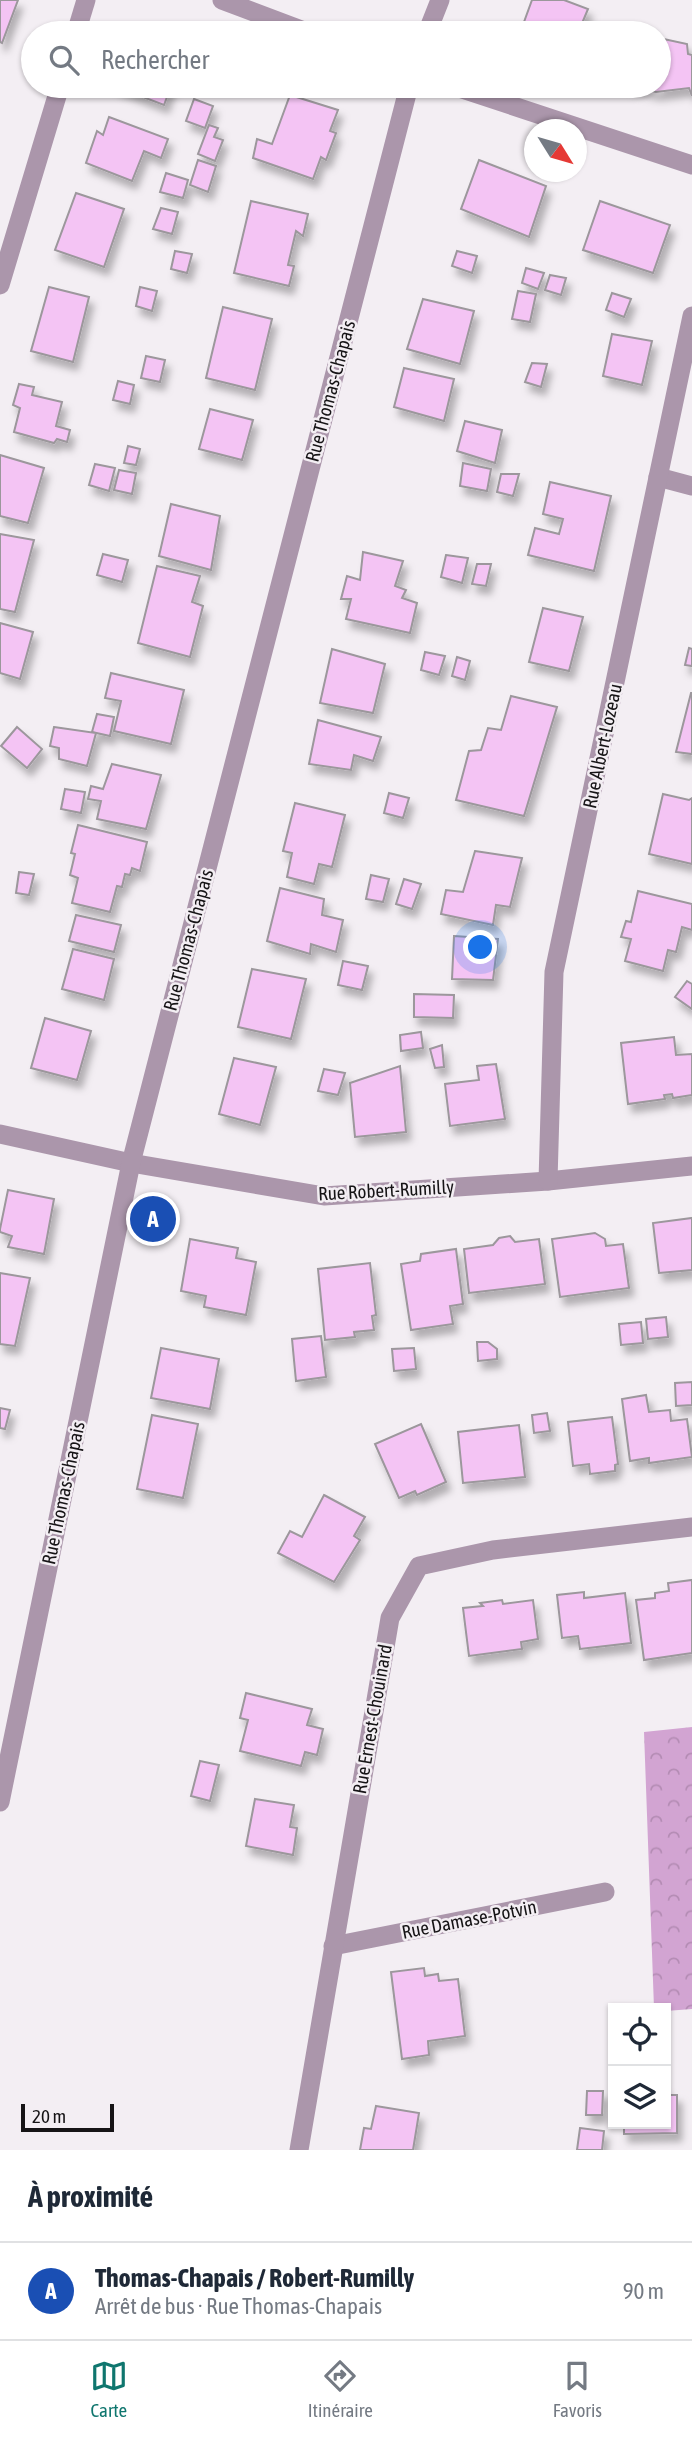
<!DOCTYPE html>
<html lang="fr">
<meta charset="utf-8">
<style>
body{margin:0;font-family:"Asap Condensed",sans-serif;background:#f2f2f3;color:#1f2937}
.controls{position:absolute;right:21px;bottom:21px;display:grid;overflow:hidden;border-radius:0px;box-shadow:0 2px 5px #0004}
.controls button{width:63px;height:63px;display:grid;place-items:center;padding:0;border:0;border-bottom:2px solid #e0e1e3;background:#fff;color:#1f2937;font:35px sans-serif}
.compass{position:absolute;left:524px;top:119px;width:63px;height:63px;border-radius:50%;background:#fff;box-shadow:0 2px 5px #0004;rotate:127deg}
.scale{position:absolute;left:21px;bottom:18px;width:93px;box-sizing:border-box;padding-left:7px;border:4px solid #161416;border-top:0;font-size:19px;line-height:24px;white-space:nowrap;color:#161416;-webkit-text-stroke:5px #f3eef3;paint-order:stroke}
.you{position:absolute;left:481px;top:948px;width:24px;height:24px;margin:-18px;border:5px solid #fff;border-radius:50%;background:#1a73e8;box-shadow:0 0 0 10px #1a73e833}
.badge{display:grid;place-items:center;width:46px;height:46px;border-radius:50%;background:#0f766e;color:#fff;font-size:23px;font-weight:700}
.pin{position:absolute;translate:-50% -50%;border:4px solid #fff;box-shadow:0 2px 7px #0006}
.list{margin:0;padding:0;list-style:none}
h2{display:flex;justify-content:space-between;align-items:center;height:91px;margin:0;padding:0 28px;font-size:30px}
h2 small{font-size:23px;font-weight:400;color:#747a83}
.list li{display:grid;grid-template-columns:46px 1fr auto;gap:21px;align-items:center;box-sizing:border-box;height:98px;padding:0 28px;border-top:2px solid #e0e1e3}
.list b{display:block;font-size:26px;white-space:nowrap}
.list p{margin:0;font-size:23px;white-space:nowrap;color:#747a83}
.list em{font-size:23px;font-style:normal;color:#747a83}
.icon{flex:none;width:38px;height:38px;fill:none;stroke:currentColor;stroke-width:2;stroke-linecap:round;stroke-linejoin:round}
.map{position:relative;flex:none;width:692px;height:2150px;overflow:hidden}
.search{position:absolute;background:#fff;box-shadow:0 2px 5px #0004;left:21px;right:21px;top:21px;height:77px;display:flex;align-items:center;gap:18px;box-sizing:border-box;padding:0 24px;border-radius:38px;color:#747a83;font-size:26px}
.sheet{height:189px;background:#fff}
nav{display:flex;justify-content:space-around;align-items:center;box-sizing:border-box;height:98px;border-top:2px solid #e0e1e3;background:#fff;font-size:19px;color:#747a83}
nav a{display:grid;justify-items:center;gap:4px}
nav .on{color:#0f766e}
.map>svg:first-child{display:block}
</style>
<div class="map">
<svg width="692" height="2150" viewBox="0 0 692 2150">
<defs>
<pattern id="forest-crowns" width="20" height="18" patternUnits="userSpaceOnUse" patternTransform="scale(1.75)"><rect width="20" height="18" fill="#d2a4d2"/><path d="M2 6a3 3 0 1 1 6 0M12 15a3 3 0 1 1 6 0" fill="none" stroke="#b48cb4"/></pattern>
<filter id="shadow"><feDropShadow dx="4.5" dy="8" stdDeviation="3.5" flood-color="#0004"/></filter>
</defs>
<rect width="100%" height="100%" fill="#f3eef3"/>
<!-- forest -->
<polygon fill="url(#forest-crowns)" points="692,1727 692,2009 666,2011 666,2008 654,2008 644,1732"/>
<!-- building -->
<g fill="#f4c4f4" stroke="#9c979c" stroke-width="2" filter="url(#shadow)">
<polygon points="0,0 18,0 2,43 0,42"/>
<polygon points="532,0 564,0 588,9 578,33 520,33"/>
<polygon points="659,38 687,44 688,54 692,55 692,96 689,88 656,92 628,86 659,86"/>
<polygon points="114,86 171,86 164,105"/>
<polygon points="290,95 338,110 330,131 336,133 326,160 321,157 313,179 253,158 257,139 272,144"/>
<polygon points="194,99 213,106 205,128 186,121"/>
<polygon points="109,117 168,139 161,158 144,151 132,181 86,163 97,131 103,135"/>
<polygon points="209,125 218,128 214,137 223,140 215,161 198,154"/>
<polygon points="198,160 216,166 208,192 190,185"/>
<polygon points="479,160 546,186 529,237 461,209"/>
<polygon points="166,173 188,180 183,198 160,192"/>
<polygon points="76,193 124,209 104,267 55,250"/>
<polygon points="251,201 308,214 303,236 296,231 288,265 294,266 289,286 234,273"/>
<polygon points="600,201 670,225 653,273 583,250"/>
<polygon points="161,208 178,212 172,234 153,229"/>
<polygon points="175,251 192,254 187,273 171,269"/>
<polygon points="457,251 477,256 472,273 452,266"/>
<polygon points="526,268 544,273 538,289 522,283"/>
<polygon points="550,275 566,278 561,295 545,290"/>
<polygon points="49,287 89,297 73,362 31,351"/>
<polygon points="140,287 157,291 152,311 136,306"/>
<polygon points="518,291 536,294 530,322 512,319"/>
<polygon points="612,293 631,299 624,317 606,310"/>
<polygon points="423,299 474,311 460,364 407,349"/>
<polygon points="223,307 272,319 255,390 206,378"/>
<polygon points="612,334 652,341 642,385 603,376"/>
<polygon points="146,356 165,360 160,382 141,378"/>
<polygon points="532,363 547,364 541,387 525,382"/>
<polygon points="404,368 454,379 444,421 394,407"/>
<polygon points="118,381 134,385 130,404 113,400"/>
<polygon points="19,384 34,387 32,395 62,402 56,426 70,430 67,442 57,439 54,443 14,432 20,408 13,405"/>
<polygon points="210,409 253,420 242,460 199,449"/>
<polygon points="465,421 502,430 495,463 457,451"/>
<polygon points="128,446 140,449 136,465 124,463"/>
<polygon points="0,455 44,468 28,523 0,516"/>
<polygon points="463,463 491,469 487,491 460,486"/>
<polygon points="95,464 115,468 109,491 89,485"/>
<polygon points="119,470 136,473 132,494 114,490"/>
<polygon points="501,474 519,474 513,496 497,492"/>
<polygon points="550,482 611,496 594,571 528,555 535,528 559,534 563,519 543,514"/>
<polygon points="171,504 220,516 211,570 159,556"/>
<polygon points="0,534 34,540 15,612 0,609"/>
<polygon points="363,552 403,561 395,586 406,590 402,598 417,603 410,633 346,619 351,599 341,599 347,576 360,580"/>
<polygon points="103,554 128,560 122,582 97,575"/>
<polygon points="446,555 468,558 462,583 441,577"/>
<polygon points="477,564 491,564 486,586 472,584"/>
<polygon points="157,566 200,576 192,602 203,606 190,657 138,643"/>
<polygon points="543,608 583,617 569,671 529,662"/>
<polygon points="0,623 33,632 20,679 0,673"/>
<polygon points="689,648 692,649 692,666 685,665"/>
<polygon points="332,649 385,664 373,713 320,703"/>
<polygon points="425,652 445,656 439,675 421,670"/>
<polygon points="457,657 470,661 465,680 452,676"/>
<polygon points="111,673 184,690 171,744 114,731 121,701 105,698"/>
<polygon points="691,693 692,693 692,754 676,752"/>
<polygon points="511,696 557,707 524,816 456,800 469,751 481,750 488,728 501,730"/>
<polygon points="97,714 114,717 110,736 92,732"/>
<polygon points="318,720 381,737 373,761 354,755 351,770 309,764"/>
<polygon points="17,727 42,749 27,768 1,746"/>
<polygon points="54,727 96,733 87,766 59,759 59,748 50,746"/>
<polygon points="112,764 161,775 146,829 97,819 101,801 88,799 91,786 103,789"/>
<polygon points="65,789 85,792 81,813 61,809"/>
<polygon points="389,793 409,798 403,818 384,813"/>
<polygon points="663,794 689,800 692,798 692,864 649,854"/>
<polygon points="295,803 345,815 332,867 319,864 314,884 287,877 292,853 283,851"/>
<polygon points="78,825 147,842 140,871 132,868 130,875 125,874 122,887 117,886 110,912 72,903 78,878 70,875 75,854 71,853"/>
<polygon points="475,851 522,858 510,907 496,905 493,925 441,914 446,890 463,892"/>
<polygon points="19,872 34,874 29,895 16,893"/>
<polygon points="371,875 389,879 383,902 366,899"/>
<polygon points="404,879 421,884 412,909 396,904"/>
<polygon points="280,888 324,899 322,915 343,920 336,952 311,944 310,954 267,941"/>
<polygon points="638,891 692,904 692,930 682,927 676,952 668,950 663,971 625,961 631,939 621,937 626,921 631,922"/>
<polygon points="76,915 121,925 114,952 69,941"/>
<polygon points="454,936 498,939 493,980 452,979"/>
<polygon points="73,949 114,959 104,1000 62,989"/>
<polygon points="343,961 368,966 362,990 338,985"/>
<polygon points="252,969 306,979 291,1039 238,1027"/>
<polygon points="687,981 692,984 692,1009 675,997"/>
<polygon points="414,994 454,995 453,1018 414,1017"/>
<polygon points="45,1018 91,1031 77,1080 31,1068"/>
<polygon points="421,1032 423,1048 401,1051 400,1035"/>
<polygon points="674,1037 676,1055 692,1054 692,1095 673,1098 672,1094 664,1095 665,1099 628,1104 621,1043"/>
<polygon points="442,1045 444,1067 435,1068 430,1049"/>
<polygon points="234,1058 276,1067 260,1125 219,1114"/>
<polygon points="496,1064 505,1119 450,1126 445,1084 479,1080 477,1066"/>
<polygon points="400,1066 406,1132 355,1137 350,1083"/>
<polygon points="324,1069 345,1073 338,1095 318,1091"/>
<polygon points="8,1190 54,1199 44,1254 8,1247 12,1236 0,1232 0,1229"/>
<polygon points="692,1218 692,1270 659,1273 653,1223"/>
<polygon points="595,1233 605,1239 606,1246 623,1244 629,1288 560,1297 552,1239"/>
<polygon points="510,1236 515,1242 539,1239 545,1284 469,1293 464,1249 493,1245 499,1238"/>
<polygon points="190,1239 238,1248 236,1258 256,1262 246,1315 204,1307 206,1296 181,1291"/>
<polygon points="456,1249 463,1304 450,1306 453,1324 411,1330 401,1264 420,1261 421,1254"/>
<polygon points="370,1263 376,1315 372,1316 374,1330 354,1332 355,1337 325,1340 318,1269"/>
<polygon points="0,1273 30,1278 15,1346 0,1344"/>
<polygon points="666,1317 668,1337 648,1339 646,1319"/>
<polygon points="641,1322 643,1343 621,1345 619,1324"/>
<polygon points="321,1336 326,1377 296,1381 292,1339"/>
<polygon points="477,1342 488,1342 497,1349 497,1359 478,1361"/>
<polygon points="161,1348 219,1359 210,1409 151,1398"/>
<polygon points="414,1348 416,1369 394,1371 392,1349"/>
<polygon points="692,1382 692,1405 676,1406 675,1383"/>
<polygon points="646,1395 649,1412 670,1410 671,1421 687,1419 692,1457 649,1463 649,1458 630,1461 622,1399"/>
<polygon points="0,1408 10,1410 5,1429 0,1428"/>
<polygon points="547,1413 550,1431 534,1433 532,1415"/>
<polygon points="152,1415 198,1424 183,1498 137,1489"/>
<polygon points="612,1417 618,1464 615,1465 615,1471 590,1474 589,1464 573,1466 568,1422"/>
<polygon points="421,1424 446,1482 417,1495 415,1491 399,1498 375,1444"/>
<polygon points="519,1425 525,1477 463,1483 458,1432"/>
<polygon points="324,1495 365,1517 354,1536 360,1540 334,1582 278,1553 290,1531 302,1537"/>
<polygon points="692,1580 692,1653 644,1660 636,1600 655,1598 655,1593 669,1591 668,1583"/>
<polygon points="584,1592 584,1598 625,1593 631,1643 580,1649 578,1636 562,1638 557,1595"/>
<polygon points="502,1600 503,1604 533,1600 538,1639 521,1642 522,1649 469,1656 463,1608 483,1606 480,1603"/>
<polygon points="246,1693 312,1709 307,1725 323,1729 317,1755 305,1752 301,1766 240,1751 248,1720 240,1718"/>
<polygon points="200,1761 219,1765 210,1801 191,1796"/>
<polygon points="255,1799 294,1805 290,1827 297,1828 293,1855 246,1846"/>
<polygon points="424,1968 425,1976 438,1974 439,1981 458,1979 465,2036 428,2041 429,2055 402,2059 391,1972"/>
<polygon points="666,2086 666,2095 677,2095 677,2133 624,2134 624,2124 666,2124"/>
<polygon points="587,2091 603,2091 602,2115 586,2115"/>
<polygon points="376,2106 419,2113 413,2150 360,2150 364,2128 371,2129"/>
<polygon points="580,2128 604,2131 602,2150 577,2150"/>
</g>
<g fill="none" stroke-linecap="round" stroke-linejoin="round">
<!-- minor -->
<g stroke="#ab96ab" stroke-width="19">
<polyline points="222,0 309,33"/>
<polyline points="76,33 86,0"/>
<polyline points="427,33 440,0"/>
<polyline points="453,86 692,165"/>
<polyline points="0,285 60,86"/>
<polyline points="658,477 692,486"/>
<polyline points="0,1134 131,1163 324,1196 548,1181 692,1166"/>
<polyline points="548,1181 554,972 692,316"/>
<polyline points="0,1802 131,1163 409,86"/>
<polyline points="333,1946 605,1892"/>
<polyline points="299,2150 390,1618 419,1566 493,1550 692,1527"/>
</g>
</g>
<g text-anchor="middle" stroke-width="5" stroke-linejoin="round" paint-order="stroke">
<!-- street labels -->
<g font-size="19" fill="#161416" stroke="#f3eef3">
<text transform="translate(330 391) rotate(-75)" y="7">Rue Thomas-Chapais</text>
<text transform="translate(602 746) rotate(-78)" y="7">Rue Albert-Lozeau</text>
<text transform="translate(188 940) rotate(-75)" y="7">Rue Thomas-Chapais</text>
<text transform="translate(386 1190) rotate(-3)" y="7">Rue Robert-Rumilly</text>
<text transform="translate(63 1493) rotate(-78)" y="7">Rue Thomas-Chapais</text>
<text transform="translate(372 1719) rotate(-80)" y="7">Rue Ernest-Chouinard</text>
<text transform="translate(469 1919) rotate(-11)" y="7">Rue Damase-Potvin</text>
</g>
</g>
</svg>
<div class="controls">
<button><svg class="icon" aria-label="locate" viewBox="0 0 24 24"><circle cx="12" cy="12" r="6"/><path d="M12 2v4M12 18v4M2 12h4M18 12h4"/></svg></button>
<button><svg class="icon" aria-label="layers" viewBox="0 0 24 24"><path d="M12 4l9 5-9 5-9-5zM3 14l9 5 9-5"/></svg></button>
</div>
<svg class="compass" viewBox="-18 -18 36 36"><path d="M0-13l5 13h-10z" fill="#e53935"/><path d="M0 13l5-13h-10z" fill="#747a83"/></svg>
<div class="scale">20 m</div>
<div class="you"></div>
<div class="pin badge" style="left:153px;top:1219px;background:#1a4fb4">A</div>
<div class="search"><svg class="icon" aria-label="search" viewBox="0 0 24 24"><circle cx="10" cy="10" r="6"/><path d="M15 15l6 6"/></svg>Rechercher</div>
</div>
<section class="sheet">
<h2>À proximité<small></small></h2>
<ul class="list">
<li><span class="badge" style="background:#1a4fb4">A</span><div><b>Thomas-Chapais / Robert-Rumilly</b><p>Arrêt de bus · Rue Thomas-Chapais</p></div><em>90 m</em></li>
</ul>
</section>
<nav>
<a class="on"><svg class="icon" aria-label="map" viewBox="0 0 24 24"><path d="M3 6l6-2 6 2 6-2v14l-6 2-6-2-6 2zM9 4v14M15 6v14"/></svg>Carte</a>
<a><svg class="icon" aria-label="directions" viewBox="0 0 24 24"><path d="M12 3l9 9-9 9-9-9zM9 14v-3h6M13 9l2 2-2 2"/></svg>Itinéraire</a>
<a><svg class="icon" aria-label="saved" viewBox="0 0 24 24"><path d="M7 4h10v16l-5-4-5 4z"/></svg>Favoris</a>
</nav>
